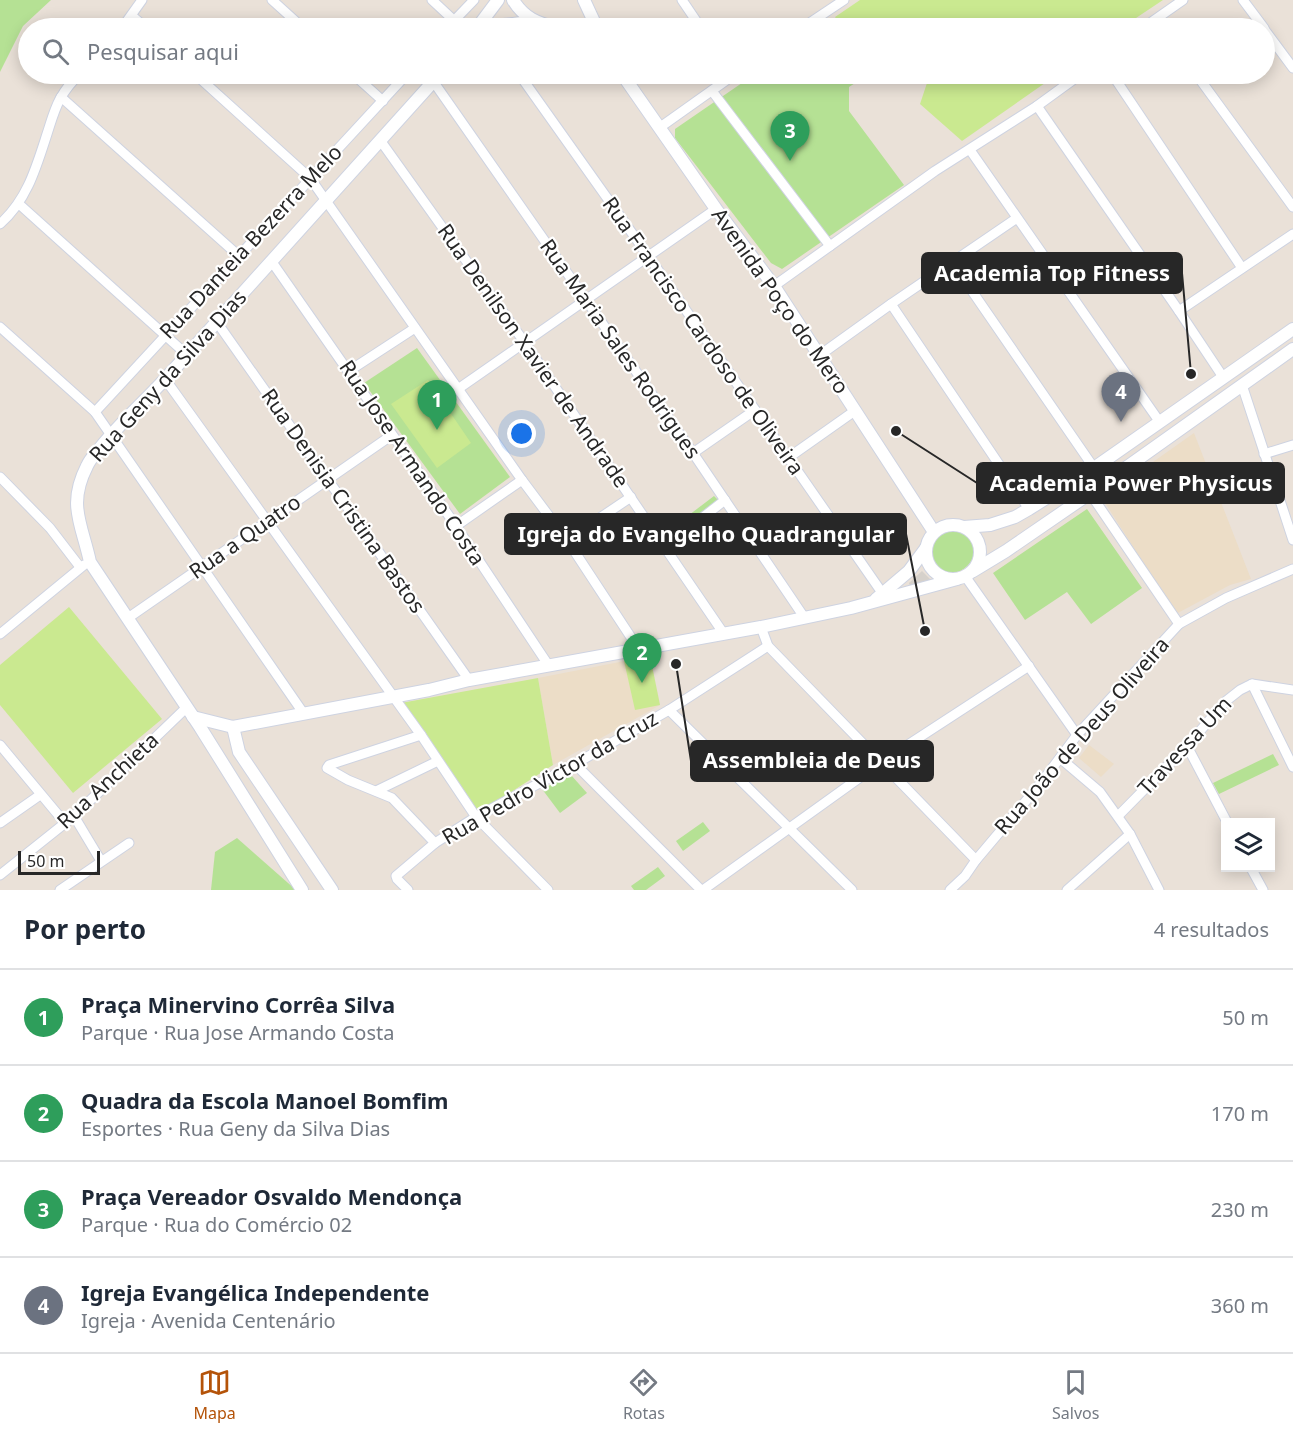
<!DOCTYPE html>
<html lang="pt">
<meta charset="utf-8">
<style>
body{margin:0;font-family:"Noto Sans",sans-serif;background:#f6f6f7;color:#1f2937}
.controls{position:absolute;right:18px;bottom:18px;display:grid;overflow:hidden;border-radius:0px;box-shadow:0 3px 15px #0003}
.controls button{width:54px;height:54px;display:grid;place-items:center;padding:0;border:0;border-bottom:2px solid #e0e1e3;background:#fff;color:#1f2937;font:30px sans-serif}
.scale{position:absolute;left:18px;bottom:15px;width:82px;box-sizing:border-box;padding-left:6px;border:3px solid #272727;border-top:0;font-size:16px;line-height:21px;white-space:nowrap;color:#272727;-webkit-text-stroke:4px #fff;paint-order:stroke}
.you{position:absolute;left:522px;top:434px;width:21px;height:21px;margin:-15px;border:4px solid #fff;border-radius:50%;background:#1a73e8;box-shadow:0 0 0 9px #1a73e833}
.badge{display:grid;place-items:center;width:39px;height:39px;border-radius:50%;background:#b45309;color:#fff;font-size:20px;font-weight:700}
.pin{position:absolute;translate:-50% -50px;filter:drop-shadow(0 2px 3px #0008)}
.pin::after{content:'';position:absolute;top:32px;width:21px;height:18px;background:inherit;clip-path:polygon(0 0,100% 0,50% 100%)}
.list{margin:0;padding:0;list-style:none}
h2{display:flex;justify-content:space-between;align-items:center;height:78px;margin:0;padding:0 24px;font-size:26px}
h2 small{font-size:20px;font-weight:400;color:#747a83}
.list li{display:grid;grid-template-columns:39px 1fr auto;gap:18px;align-items:center;box-sizing:border-box;height:96px;padding:0 24px;border-top:2px solid #e0e1e3}
.list b{display:block;font-size:22px;white-space:nowrap}
.list p{margin:0;font-size:20px;white-space:nowrap;color:#747a83}
.list em{font-size:20px;font-style:normal;color:#747a83}
.icon{flex:none;width:33px;height:33px;fill:none;stroke:currentColor;stroke-width:2;stroke-linecap:round;stroke-linejoin:round}
.map{position:relative;flex:none;width:1293px;height:890px;overflow:hidden}
.search{position:absolute;background:#fff;box-shadow:0 3px 15px #0003;left:18px;right:18px;top:18px;height:66px;display:flex;align-items:center;gap:15px;box-sizing:border-box;padding:0 21px;border-radius:33px;color:#747a83;font-size:22px}
.sheet{height:462px;background:#fff}
nav{display:flex;justify-content:space-around;align-items:center;box-sizing:border-box;height:84px;border-top:2px solid #e0e1e3;background:#fff;font-size:16px;color:#747a83}
nav a{display:grid;justify-items:center;gap:3px}
nav .on{color:#b45309}
.map>svg:first-child{display:block}
</style>
<div class="map">
<svg width="1293" height="890" viewBox="0 0 1293 890">
<rect width="100%" height="100%" fill="#eae1d8"/>
<!-- education -->
<g fill="#ecddc7">
<polygon points="1194,433 1251,579 1230,585 1176,614 1102,498"/>
<polygon points="650,656 660,705 553,765 538,678"/>
<polygon points="1089,745 1114,764 1101,777 1079,758"/>
</g>
<!-- green -->
<g fill="#b5e194">
<polygon points="0,0 51,0 23,26 0,72"/>
<polygon points="755,74 869,74 849,87 849,111 904,185 782,269 771,263 675,138 675,129"/>
<polygon points="417,348 510,477 460,514 364,383"/>
<polygon points="714,496 718,500 666,541 664,534"/>
<polygon points="1087,509 1142,588 1091,624 1067,592 1025,620 993,573"/>
<path d="M950,528C965,529 977,541 973,557C971,563 966,568 960,571C930,583 915,535 950,528Z"/>
<polygon points="1273,754 1279,765 1219,794 1213,783"/>
<polygon points="571,775 587,793 560,813 542,789"/>
<polygon points="703,822 710,831 683,851 676,841"/>
<polygon points="237,838 296,890 211,890 215,852"/>
<polygon points="658,867 665,876 646,890 634,890 631,886"/>
</g>
<!-- pitch -->
<g fill="#cae990">
<polygon points="860,0 1163,0 1121,28 843,28 835,17"/>
<polygon points="930,74 1058,74 962,141 920,104"/>
<polygon points="428,380 471,443 437,468 391,404"/>
<polygon points="69,607 162,719 73,793 0,705 0,665"/>
<polygon points="650,656 660,705 635,710 624,661"/>
<polygon points="538,678 553,765 472,817 401,703"/>
</g>
<!-- plaza -->
<polygon fill="#d6d1cb" points="922,571 931,580 910,586 909,583"/>
<g fill="none" stroke-linecap="round" stroke-linejoin="round">
<defs>
<g id="minor">
<polyline points="272,0 303,28"/>
<polyline points="432,0 462,28"/>
<polyline points="682,0 701,28"/>
<polyline points="1243,0 1264,28"/>
<polyline points="132,16 146,28"/>
<polyline points="122,28 142,0"/>
<polyline points="447,28 474,0"/>
<polyline points="802,28 844,0"/>
<polyline points="1143,28 1183,0"/>
<polyline points="1264,29 1293,68"/>
<polyline points="195,74 310,178 522,480 567,540 638,648"/>
<polyline points="353,74 383,101"/>
<polyline points="519,74 649,257 885,597"/>
<polyline points="1112,74 1242,268"/>
<polyline points="1196,74 1293,207"/>
<polyline points="433,81 693,453 804,617"/>
<polyline points="712,91 830,246"/>
<polyline points="61,97 239,256"/>
<polyline points="1037,106 1179,311 1223,377"/>
<polyline points="659,128 735,74"/>
<polyline points="380,140 525,343 724,634"/>
<polyline points="970,150 1159,421"/>
<polyline points="19,204 186,354"/>
<path d="M0,224C27,200 36,168 47,134C51,122 54,110 60,99C65,90 72,81 80,74"/>
<polyline points="272,262 456,526 549,666"/>
<polyline points="952,262 1094,468"/>
<polyline points="774,286 935,171 1037,106 1081,74"/>
<polyline points="891,304 1029,509"/>
<polyline points="1179,311 1293,234"/>
<polyline points="216,321 469,680"/>
<polyline points="0,327 95,412 304,714"/>
<polyline points="820,355 891,304 1017,218"/>
<polyline points="349,371 415,328"/>
<polyline points="165,379 421,735 476,817 548,890"/>
<polyline points="1242,385 1293,540"/>
<polyline points="458,389 716,209"/>
<polyline points="95,412 407,74"/>
<polyline points="693,453 755,410"/>
<polyline points="1264,454 1293,445"/>
<polyline points="788,458 856,410"/>
<polyline points="0,477 50,528 80,567"/>
<polyline points="1079,477 1179,624"/>
<polyline points="456,526 522,480"/>
<polyline points="567,540 631,497"/>
<polyline points="666,546 725,500"/>
<polyline points="965,576 1077,735"/>
<polyline points="128,618 392,435"/>
<polyline points="761,627 768,646 976,860"/>
<polyline points="0,634 84,565"/>
<polyline points="1252,684 1293,767"/>
<polyline points="669,710 852,890"/>
<polyline points="421,735 329,765 327,768 348,780 392,798 435,843"/>
<polyline points="0,745 65,823"/>
<polyline points="1187,746 1227,822"/>
<polyline points="1060,758 1100,792 1130,834 1159,890"/>
<polyline points="575,764 701,890"/>
<polyline points="376,791 438,761"/>
<polyline points="74,816 101,861"/>
<polyline points="1118,816 1187,746 1226,701 1240,690 1252,684 1293,690"/>
<polyline points="0,823 40,795"/>
<polyline points="1251,868 1263,890"/>
<polyline points="0,875 74,816 186,708"/>
<polyline points="60,890 129,843"/>
<polyline points="408,890 397,879 396,876 435,843 476,817 575,764 669,710 768,646"/>
<polyline points="703,890 880,763 1029,666"/>
<polyline points="950,890 965,876 976,860 1041,783 1077,735 1179,624 1226,598 1293,569"/>
<polyline points="1067,890 1130,834"/>
</g>
<g id="secondary">
<path d="M513,0C524,18 537,23 557,28"/>
<polyline points="584,0 597,28"/>
<polyline points="477,28 498,0"/>
<polyline points="502,28 503,25 521,23 540,25"/>
<polyline points="622,74 716,209 774,286 934,532"/>
<circle cx="953" cy="552" r="27"/>
<polyline points="964,527 990,525 1015,517 1029,509 1094,468 1293,329"/>
<polyline points="973,571 1006,551 1089,494 1293,349"/>
<polyline points="876,599 909,571 926,548"/>
<polyline points="193,717 233,727 429,690 469,680 761,627 851,608 957,579"/>
<polyline points="233,727 239,752 332,890"/>
<path d="M302,890L200,727L90,562C82,524 67,505 87,466C90,459 96,453 100,448C120,423 144,402 166,378C258,277 349,175 440,74"/>
</g>
</defs>
<!-- minor casing -->
<use href="#minor" stroke="#ced3e1" stroke-width="11"/>
<!-- secondary casing -->
<use href="#secondary" stroke="#ced3e1" stroke-width="14"/>
<!-- minor -->
<use href="#minor" stroke="#fff" stroke-width="9"/>
<!-- secondary -->
<use href="#secondary" stroke="#fff" stroke-width="12"/>
</g>
<g text-anchor="middle" stroke-width="4.5" stroke-linejoin="round" paint-order="stroke">
<!-- street labels -->
<g font-size="21" fill="#272727" stroke="#fff">
<text transform="translate(251 242) rotate(-47)" y="7">Rua Danteia Bezerra Melo</text>
<text transform="translate(780 301) rotate(55)" y="7">Avenida Poço do Mero</text>
<text transform="translate(703 336) rotate(55)" y="7">Rua Francisco Cardoso de Oliveira</text>
<text transform="translate(620 349) rotate(55)" y="7">Rua Maria Sales Rodrigues</text>
<text transform="translate(533 356) rotate(55)" y="7">Rua Denilson Xavier de Andrade</text>
<text transform="translate(168 376) rotate(-48)" y="7">Rua Geny da Silva Dias</text>
<text transform="translate(412 463) rotate(56)" y="7">Rua Jose Armando Costa</text>
<text transform="translate(343 501) rotate(55)" y="7">Rua Denisia Cristina Bastos</text>
<text transform="translate(245 537) rotate(-35)" y="7">Rua a Quatro</text>
<text transform="translate(1082 736) rotate(-49)" y="7">Rua João de Deus Oliveira</text>
<text transform="translate(1185 746) rotate(-47)" y="7">Travessa Um</text>
<text transform="translate(550 778) rotate(-30)" y="7">Rua Pedro Victor da Cruz</text>
<text transform="translate(108 781) rotate(-43)" y="7">Rua Anchieta</text>
</g>
</g>
<!-- callouts -->
<path fill="none" stroke="#272727" stroke-width="2" d="M1191 374L1182 273M896 431L977 483M925 631L906 534M676 664L691 761"/>
<g fill="#272727" stroke="#fff" stroke-width="2">
<circle cx="1191" cy="374" r="6"/>
<circle cx="896" cy="431" r="6"/>
<circle cx="925" cy="631" r="6"/>
<circle cx="676" cy="664" r="6"/>
</g>
<g fill="#272727" stroke="#272727" stroke-width="2">
<rect x="922" y="253" width="260" height="40" rx="6"/>
<rect x="977" y="463" width="307" height="40" rx="6"/>
<rect x="505" y="514" width="401" height="40" rx="6"/>
<rect x="691" y="741" width="242" height="40" rx="6"/>
</g>
<g font-size="22" text-anchor="middle" font-weight="bold" fill="#fff">
<text x="1052" y="281">Academia Top Fitness</text>
<text x="1131" y="491">Academia Power Physicus</text>
<text x="706" y="542">Igreja do Evangelho Quadrangular</text>
<text x="812" y="768">Assembleia de Deus</text>
</g>
</svg>
<div class="controls">
<button><svg class="icon" aria-label="layers" viewBox="0 0 24 24"><path d="M12 4l9 5-9 5-9-5zM3 14l9 5 9-5"/></svg></button>
</div>
<div class="scale">50 m</div>
<div class="you"></div>
<div class="pin badge" style="left:437px;top:430px;background:#2e9e5b">1</div>
<div class="pin badge" style="left:642px;top:683px;background:#2e9e5b">2</div>
<div class="pin badge" style="left:790px;top:161px;background:#2e9e5b">3</div>
<div class="pin badge" style="left:1121px;top:422px;background:#6b7280">4</div>
<div class="search"><svg class="icon" aria-label="search" viewBox="0 0 24 24"><circle cx="10" cy="10" r="6"/><path d="M15 15l6 6"/></svg>Pesquisar aqui</div>
</div>
<section class="sheet">
<h2>Por perto<small>4 resultados</small></h2>
<ul class="list">
<li><span class="badge" style="background:#2e9e5b">1</span><div><b>Praça Minervino Corrêa Silva</b><p>Parque · Rua Jose Armando Costa</p></div><em>50 m</em></li>
<li><span class="badge" style="background:#2e9e5b">2</span><div><b>Quadra da Escola Manoel Bomfim</b><p>Esportes · Rua Geny da Silva Dias</p></div><em>170 m</em></li>
<li><span class="badge" style="background:#2e9e5b">3</span><div><b>Praça Vereador Osvaldo Mendonça</b><p>Parque · Rua do Comércio 02</p></div><em>230 m</em></li>
<li><span class="badge" style="background:#6b7280">4</span><div><b>Igreja Evangélica Independente</b><p>Igreja · Avenida Centenário</p></div><em>360 m</em></li>
</ul>
</section>
<nav>
<a class="on"><svg class="icon" aria-label="map" viewBox="0 0 24 24"><path d="M3 6l6-2 6 2 6-2v14l-6 2-6-2-6 2zM9 4v14M15 6v14"/></svg>Mapa</a>
<a><svg class="icon" aria-label="directions" viewBox="0 0 24 24"><path d="M12 3l9 9-9 9-9-9zM9 14v-3h6M13 9l2 2-2 2"/></svg>Rotas</a>
<a><svg class="icon" aria-label="saved" viewBox="0 0 24 24"><path d="M7 4h10v16l-5-4-5 4z"/></svg>Salvos</a>
</nav>
